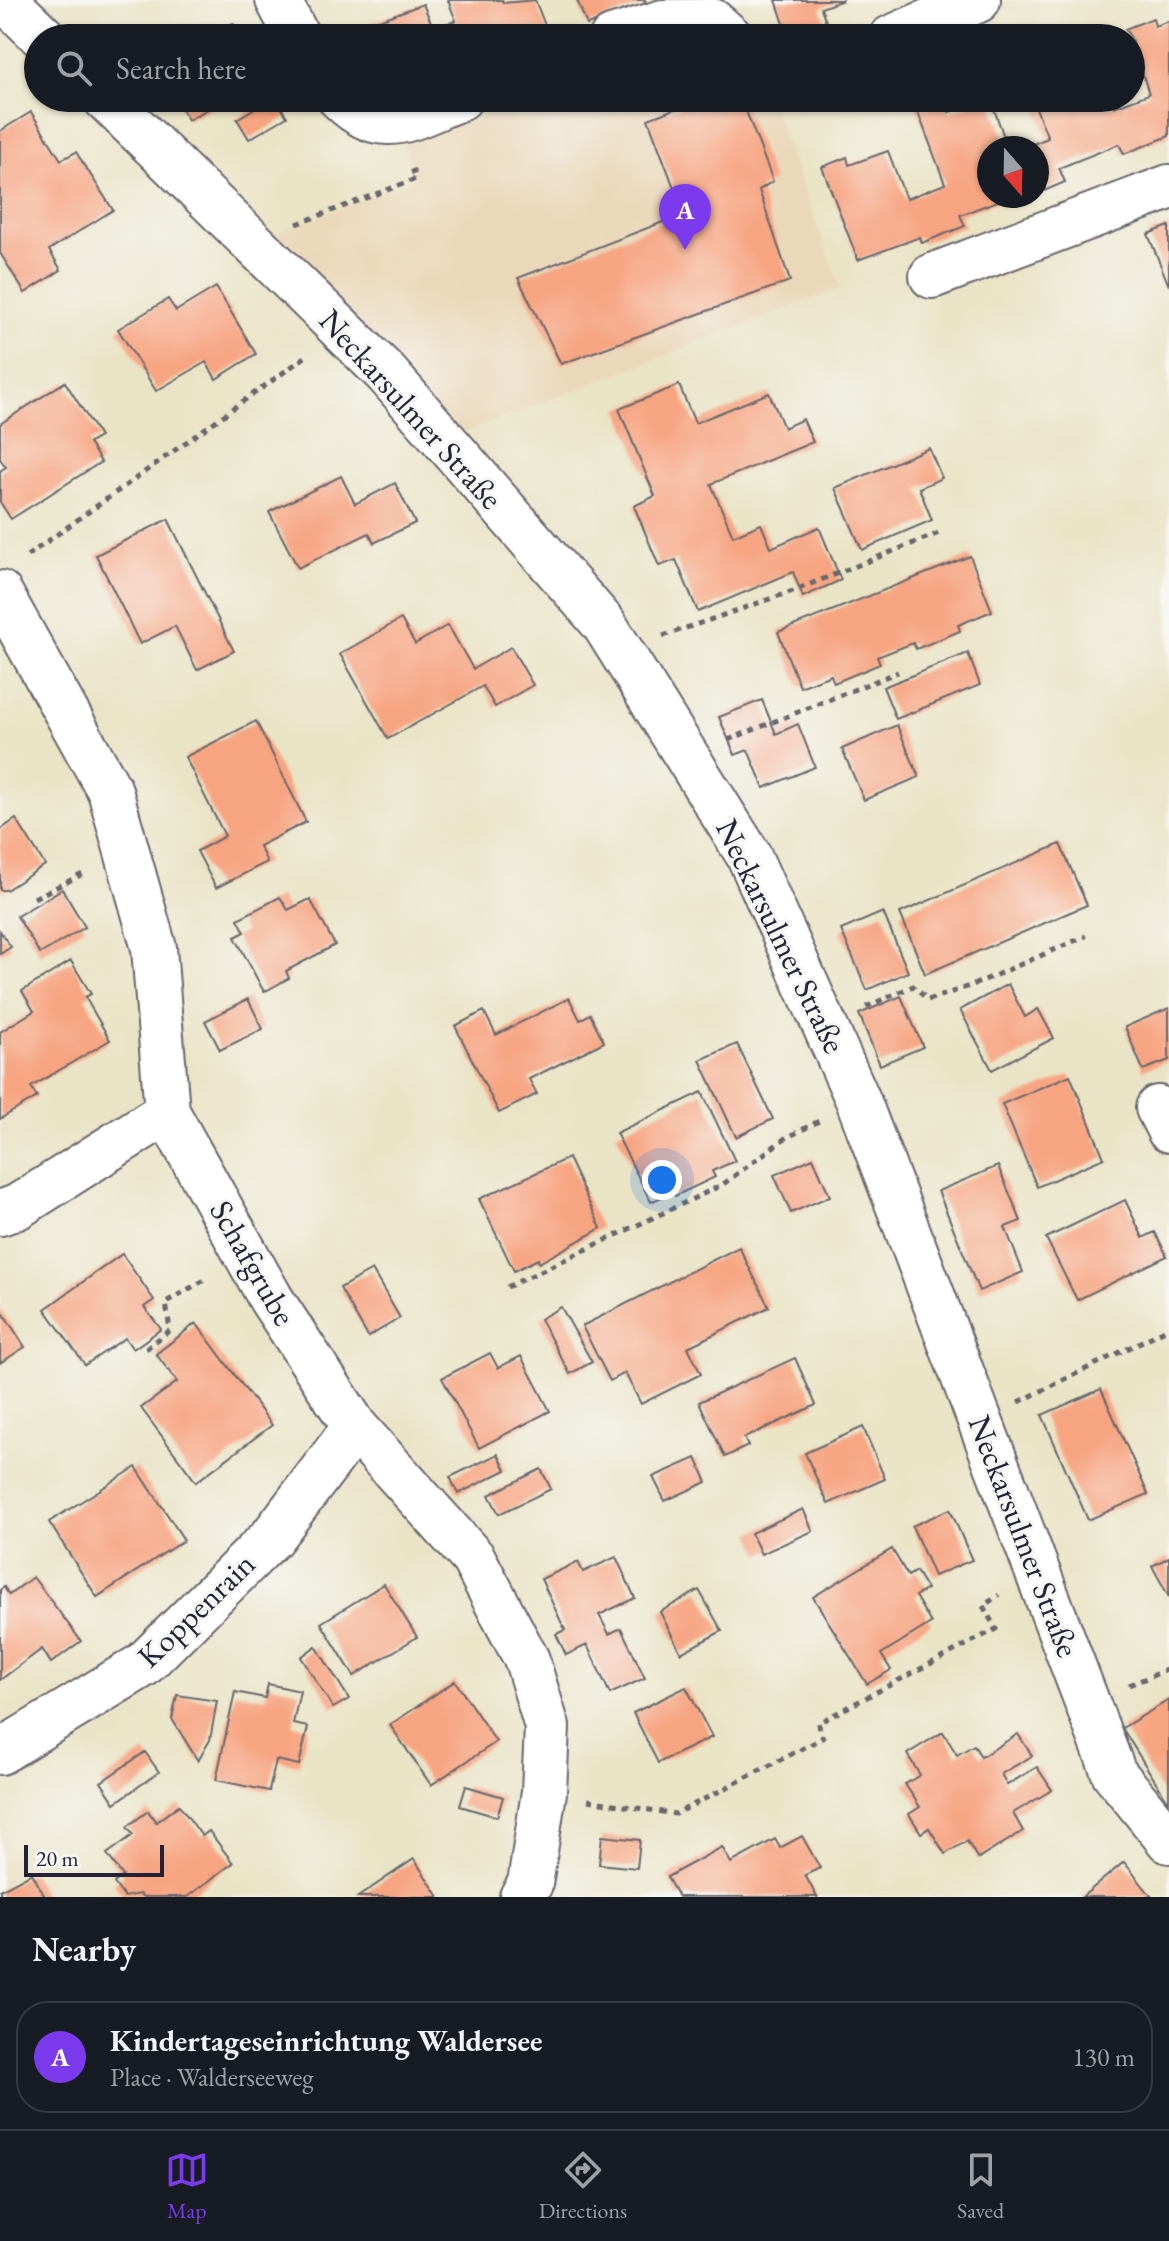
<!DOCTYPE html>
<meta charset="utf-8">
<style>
body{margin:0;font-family:"EB Garamond",serif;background:#20242c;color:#f1f3f6}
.compass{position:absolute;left:977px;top:136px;width:72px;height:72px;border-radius:50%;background:#171b24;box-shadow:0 2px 6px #0004;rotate:160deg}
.scale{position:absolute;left:24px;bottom:20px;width:140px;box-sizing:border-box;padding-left:8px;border:4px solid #22223b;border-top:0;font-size:22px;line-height:28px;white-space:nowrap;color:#22223b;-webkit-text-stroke:6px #f6f6f2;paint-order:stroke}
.you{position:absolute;left:662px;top:1180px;width:28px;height:28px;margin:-20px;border:6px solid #fff;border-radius:50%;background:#1a73e8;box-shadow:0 0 0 12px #1a73e833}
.badge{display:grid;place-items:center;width:52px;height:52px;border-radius:50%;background:#7c3aed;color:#fff;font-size:26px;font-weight:700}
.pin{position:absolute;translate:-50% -66px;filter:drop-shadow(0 2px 4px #0008)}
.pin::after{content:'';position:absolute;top:42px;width:28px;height:24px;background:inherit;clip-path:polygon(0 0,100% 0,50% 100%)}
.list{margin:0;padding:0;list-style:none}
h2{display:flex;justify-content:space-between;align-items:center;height:104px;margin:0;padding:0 32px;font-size:34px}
h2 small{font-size:26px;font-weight:400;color:#9ea1a6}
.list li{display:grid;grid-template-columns:52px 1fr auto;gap:24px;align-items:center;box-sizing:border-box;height:112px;margin:0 16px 16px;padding:0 16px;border:2px solid #363941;border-radius:32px}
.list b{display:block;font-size:30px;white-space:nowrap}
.list p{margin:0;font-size:26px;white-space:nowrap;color:#9ea1a6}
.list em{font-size:26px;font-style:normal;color:#9ea1a6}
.icon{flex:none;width:44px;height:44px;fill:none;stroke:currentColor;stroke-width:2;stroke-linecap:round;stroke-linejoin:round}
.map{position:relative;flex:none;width:1169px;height:1897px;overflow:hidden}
.search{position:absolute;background:#171b24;box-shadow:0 2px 6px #0004;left:24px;right:24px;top:24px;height:88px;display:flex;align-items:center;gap:20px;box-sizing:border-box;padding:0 28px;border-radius:44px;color:#9ea1a6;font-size:30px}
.sheet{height:232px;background:#171b24}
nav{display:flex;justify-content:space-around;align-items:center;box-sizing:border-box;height:112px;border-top:2px solid #363941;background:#171b24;font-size:22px;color:#9ea1a6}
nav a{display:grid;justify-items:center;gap:4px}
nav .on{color:#7c3aed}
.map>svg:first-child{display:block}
</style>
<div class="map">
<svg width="1169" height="1897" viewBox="0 0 1169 1897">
<rect width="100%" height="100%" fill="#f6f6f2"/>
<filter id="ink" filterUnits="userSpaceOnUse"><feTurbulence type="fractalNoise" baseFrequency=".0125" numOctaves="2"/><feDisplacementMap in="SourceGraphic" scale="16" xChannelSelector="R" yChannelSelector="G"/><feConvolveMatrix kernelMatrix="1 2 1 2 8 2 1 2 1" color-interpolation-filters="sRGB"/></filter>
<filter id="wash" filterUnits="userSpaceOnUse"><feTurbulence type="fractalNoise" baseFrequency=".006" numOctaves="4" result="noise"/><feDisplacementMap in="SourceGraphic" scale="32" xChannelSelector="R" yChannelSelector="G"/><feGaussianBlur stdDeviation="1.8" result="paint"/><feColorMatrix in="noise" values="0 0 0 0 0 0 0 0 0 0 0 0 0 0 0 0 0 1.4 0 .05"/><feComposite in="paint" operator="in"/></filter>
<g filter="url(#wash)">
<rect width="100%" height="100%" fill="#eae4c6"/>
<!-- built -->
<polygon fill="#ebd8ba" points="535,98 769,98 841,288 442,441 252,242 416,179 403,145"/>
<g id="blocks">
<!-- building -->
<g fill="#f7a481">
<polygon points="448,0 502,0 503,3 535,0 550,38 484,38 482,34 473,38 348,38 346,32 423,4 433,27 456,21"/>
<polygon points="577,0 645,0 646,4 587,25"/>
<polygon points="776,0 843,0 821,8 826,22 788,36"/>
<polygon points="1153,18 1155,26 1169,21 1169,136 1124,154 1119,144 1059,168 1065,182 1037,194 1037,148 1023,148 1048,138 1032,98 1110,98 1114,107 1149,94 1131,38 1125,29"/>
<polygon points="233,23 241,38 206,38"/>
<polygon points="176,98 228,98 188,120"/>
<polygon points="271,98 275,98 287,117 249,139 237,119"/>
<polygon points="703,98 741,98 773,181 759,190 790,281 561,364 518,278 684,214 648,119"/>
<polygon points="944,98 949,112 990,98 1008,148 989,148 989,196 1011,196 960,215 965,226 922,243 920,237 858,260 822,167 847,157 849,165 888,151 906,199 945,184 913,99"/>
<polygon points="31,112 61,160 76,152 113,210 49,250 61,270 25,293 0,253 0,131"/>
<polygon points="1169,226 1169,286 1148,234"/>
<polygon points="216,287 256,354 216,379 206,362 156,391 118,329 168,299 176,311"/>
<polygon points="65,382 100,437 89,443 101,462 11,519 0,502 0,471 6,467 0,459 0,424"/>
<polygon points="679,385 695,423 769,393 784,428 803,419 813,442 711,484 733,536 761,524 771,548 819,527 841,580 803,597 793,572 698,612 676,560 659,566 634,506 655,496 619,409"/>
<polygon points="929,448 942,478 919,488 932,520 862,550 835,488"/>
<polygon points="341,476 355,504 395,483 415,523 374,543 369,533 298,568 269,512"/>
<polygon points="168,519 234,651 197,670 175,626 140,644 96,555"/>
<polygon points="970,556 992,611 958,625 960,631 916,649 913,643 877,657 880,664 834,683 831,675 800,687 778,632"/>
<polygon points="401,619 415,644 448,625 473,669 511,647 533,685 495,707 483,686 388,739 340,654"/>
<polygon points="968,653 980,685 896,719 883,687"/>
<polygon points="762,700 776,734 798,724 815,767 764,788 748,750 735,755 719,717"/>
<polygon points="256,721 306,822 259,846 267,862 216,888 197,851 225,836 185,757"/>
<polygon points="897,725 919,777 864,800 842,749"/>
<polygon points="16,819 45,865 6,890 0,890 0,830"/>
<polygon points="1060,844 1087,905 925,974 900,913"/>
<polygon points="62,889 85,927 40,954 17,916"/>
<polygon points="280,897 288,910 310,899 335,945 286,971 289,978 264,992 235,937 245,932 238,919"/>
<polygon points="883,912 908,972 867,990 841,930"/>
<polygon points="0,931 11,947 0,954"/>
<polygon points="71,961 91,994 85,997 110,1040 31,1087 37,1097 0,1119 0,1032 34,1011 22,991"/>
<polygon points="1008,984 1025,1017 1038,1009 1054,1038 992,1070 960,1010"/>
<polygon points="901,996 923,1047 880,1065 859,1014"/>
<polygon points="569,998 580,1020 590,1014 604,1042 529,1079 537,1094 499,1113 455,1026 484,1011 496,1035"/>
<polygon points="248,999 263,1029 220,1050 205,1021"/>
<polygon points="1169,1008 1169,1060 1143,1070 1125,1027"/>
<polygon points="737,1044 773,1119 736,1137 700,1060"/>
<polygon points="1070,1075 1104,1158 1037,1187 1002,1104"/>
<polygon points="702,1092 735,1161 712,1171 715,1177 675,1196 672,1192 651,1202 616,1133"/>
<polygon points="568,1158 601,1228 539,1263 538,1259 514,1271 479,1199"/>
<polygon points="813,1158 830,1196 791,1213 774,1175"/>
<polygon points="998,1166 1021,1221 1005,1227 1023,1272 979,1291 938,1191"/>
<polygon points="1125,1200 1143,1238 1155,1232 1167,1256 1077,1300 1046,1238"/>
<polygon points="739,1247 769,1307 688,1347 701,1374 641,1404 625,1373 610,1381 582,1326"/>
<polygon points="122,1254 154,1300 144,1307 161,1329 133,1349 125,1338 85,1365 45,1309"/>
<polygon points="372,1270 400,1318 368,1337 340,1288"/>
<polygon points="561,1307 592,1362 570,1374 540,1319"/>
<polygon points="0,1308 25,1347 0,1363"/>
<polygon points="196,1323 272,1425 196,1482 141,1408 177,1382 156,1354"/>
<polygon points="490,1353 498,1368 521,1356 550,1411 479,1448 442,1378"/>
<polygon points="795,1358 816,1405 744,1438 748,1446 725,1457 699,1402"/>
<polygon points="1101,1389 1148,1494 1088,1520 1042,1415"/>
<polygon points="863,1427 885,1479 828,1504 805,1453"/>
<polygon points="498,1454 506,1470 458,1494 450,1477"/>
<polygon points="696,1458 707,1482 665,1501 653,1477"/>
<polygon points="136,1467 184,1540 97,1597 49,1522"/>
<polygon points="541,1469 551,1489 499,1514 489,1495"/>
<polygon points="803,1509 813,1531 761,1554 751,1533"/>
<polygon points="950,1509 972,1560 934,1576 912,1526"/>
<polygon points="892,1549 908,1576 916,1571 927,1589 915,1596 931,1623 881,1654 891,1670 867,1684 813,1597"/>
<polygon points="616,1557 635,1598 599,1615 609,1634 621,1628 645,1678 610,1694 587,1645 566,1655 556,1634 565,1630 541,1579 578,1562 583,1572"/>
<polygon points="1169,1557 1169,1597 1152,1566"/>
<polygon points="33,1577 81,1641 51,1663 42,1649 0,1680 0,1590 4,1587 9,1595"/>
<polygon points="384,1584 417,1637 354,1676 321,1623"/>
<polygon points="699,1590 722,1631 681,1653 660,1612"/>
<polygon points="316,1646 349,1699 333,1708 301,1657"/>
<polygon points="455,1681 496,1742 431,1785 390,1725"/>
<polygon points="268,1684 300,1691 293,1724 308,1727 299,1765 276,1760 269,1791 216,1780 235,1692 265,1698"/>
<polygon points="686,1687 712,1737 658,1763 633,1713"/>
<polygon points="177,1695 217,1701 210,1740 198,1761 172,1719"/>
<polygon points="1169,1700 1169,1803 1122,1728"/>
<polygon points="943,1732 957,1755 974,1745 981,1757 1018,1734 1032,1756 1001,1774 1007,1785 1037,1767 1052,1790 1013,1813 1023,1831 978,1859 967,1841 945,1854 929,1828 921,1833 909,1814 920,1807 905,1784 920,1775 907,1754"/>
<polygon points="145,1752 159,1772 115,1803 101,1782"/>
<polygon points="466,1786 503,1797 497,1817 460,1806"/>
<polygon points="179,1805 202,1836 209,1831 233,1863 187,1897 143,1897 140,1894 124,1897 114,1883 123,1876 107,1854 133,1835 127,1827 148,1811 156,1822"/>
<polygon points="602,1836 640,1840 637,1868 599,1864"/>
<polygon points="802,1836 820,1868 805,1875 817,1897 678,1897 667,1877 722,1847 731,1863 775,1839 780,1848"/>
<polygon points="414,1859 439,1897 358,1897"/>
<polygon points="1124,1862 1152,1897 1082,1897"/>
<polygon points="32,1873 45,1897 0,1897 0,1890"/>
</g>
</g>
</g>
<g filter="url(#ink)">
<use href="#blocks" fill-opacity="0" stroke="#68666c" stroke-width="2"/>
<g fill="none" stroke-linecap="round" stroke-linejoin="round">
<defs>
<g id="minor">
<polyline points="5,0 44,38"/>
<polyline points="278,0 298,38"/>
<polyline points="612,38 663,22 712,21 731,38"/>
<polyline points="891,38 978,0"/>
<polyline points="105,98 386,373 604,624 749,856 858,1100 1114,1773 1169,1841"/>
<path d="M340,98C383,141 411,117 460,98"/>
<polyline points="932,276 1169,187"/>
<polyline points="0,593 110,791 154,948 167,1112 271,1299 355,1427 473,1558 527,1660 547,1727 544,1792 530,1884 522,1897"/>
<polyline points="1158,1108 1169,1130"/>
<polyline points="0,1213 17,1207 167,1112"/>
<polyline points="0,1752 143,1665 272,1537 355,1427"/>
</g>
</defs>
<!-- minor casing -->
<use href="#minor" stroke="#68666c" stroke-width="48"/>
<!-- path -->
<g stroke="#68666c" stroke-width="5" stroke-dasharray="6 6" stroke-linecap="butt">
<polyline points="297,224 416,179 411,165"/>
<polyline points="27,556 305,357"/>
<polyline points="663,636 793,591 939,533"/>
<polyline points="728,740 898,672"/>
<polyline points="34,898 87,872"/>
<polyline points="866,1007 913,986 928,1000 973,985 1086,936"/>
<polyline points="507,1287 722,1185 784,1139 819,1121"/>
<polyline points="146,1349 170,1330 166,1302 208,1278"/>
<polyline points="1019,1402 1169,1328"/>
<polyline points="1129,1685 1169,1669"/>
<polyline points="588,1800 675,1814 823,1738 818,1723 996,1629 983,1606 999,1595"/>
</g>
<!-- minor -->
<use href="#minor" stroke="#fff" stroke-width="44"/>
</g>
</g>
<g text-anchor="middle" stroke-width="6" stroke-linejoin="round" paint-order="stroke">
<!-- street labels -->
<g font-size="32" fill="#22223b" stroke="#f6f6f2">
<text transform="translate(411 409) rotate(48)" y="11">Neckarsulmer Straße</text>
<text transform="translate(781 936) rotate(64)" y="11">Neckarsulmer Straße</text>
<text transform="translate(253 1263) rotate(60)" y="11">Schafgrube</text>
<text transform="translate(1024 1536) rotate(69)" y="11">Neckarsulmer Straße</text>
<text transform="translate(196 1610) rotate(-44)" y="11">Koppenrain</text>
</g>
</g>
</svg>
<svg class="compass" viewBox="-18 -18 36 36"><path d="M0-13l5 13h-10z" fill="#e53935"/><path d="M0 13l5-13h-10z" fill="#9ea1a6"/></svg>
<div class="scale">20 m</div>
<div class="you"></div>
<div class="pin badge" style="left:685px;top:250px">A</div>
<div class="search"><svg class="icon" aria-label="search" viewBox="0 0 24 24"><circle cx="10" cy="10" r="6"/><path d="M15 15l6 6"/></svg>Search here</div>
</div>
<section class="sheet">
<h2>Nearby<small></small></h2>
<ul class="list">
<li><span class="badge">A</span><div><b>Kindertageseinrichtung Waldersee</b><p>Place · Walderseeweg</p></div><em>130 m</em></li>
</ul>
</section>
<nav>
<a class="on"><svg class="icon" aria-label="map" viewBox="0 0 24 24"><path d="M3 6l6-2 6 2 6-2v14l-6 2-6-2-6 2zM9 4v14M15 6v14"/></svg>Map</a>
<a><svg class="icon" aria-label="directions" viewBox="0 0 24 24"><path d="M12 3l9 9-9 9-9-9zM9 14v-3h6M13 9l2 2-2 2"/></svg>Directions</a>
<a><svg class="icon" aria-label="saved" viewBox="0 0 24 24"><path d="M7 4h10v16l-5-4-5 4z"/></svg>Saved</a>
</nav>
